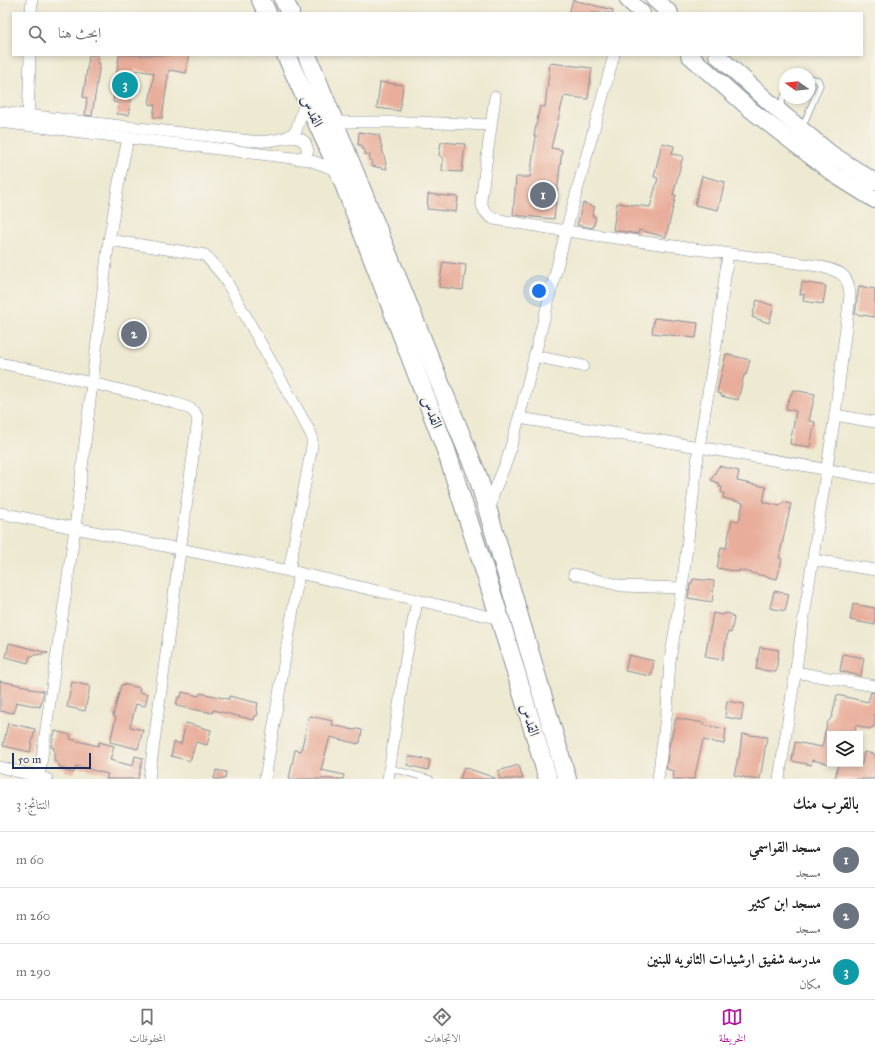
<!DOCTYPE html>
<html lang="ar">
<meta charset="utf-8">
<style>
body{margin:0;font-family:"IM FELL Great Primer",Amiri,serif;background:#f6f6f6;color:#222;direction:rtl}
.controls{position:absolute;right:12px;bottom:12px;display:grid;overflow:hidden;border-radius:0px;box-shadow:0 2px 6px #0003}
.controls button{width:36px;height:36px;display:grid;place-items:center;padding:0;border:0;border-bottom:1px solid #e0e0e0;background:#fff;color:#222;font:20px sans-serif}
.compass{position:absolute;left:779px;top:68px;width:36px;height:36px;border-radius:50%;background:#fff;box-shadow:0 2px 6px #0003;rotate:284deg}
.scale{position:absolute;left:12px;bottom:10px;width:79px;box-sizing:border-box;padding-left:4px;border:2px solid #1b2f5e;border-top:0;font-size:11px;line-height:14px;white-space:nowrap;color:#1b2f5e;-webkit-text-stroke:3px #f7f3e8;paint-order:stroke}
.you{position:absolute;left:539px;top:291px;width:14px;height:14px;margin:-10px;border:3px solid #fff;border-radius:50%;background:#1a73e8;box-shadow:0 0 0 6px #1a73e833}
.badge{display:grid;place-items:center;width:26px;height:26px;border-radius:50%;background:#b5179e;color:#fff;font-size:13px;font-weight:700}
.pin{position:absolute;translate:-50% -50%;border:2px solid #fff;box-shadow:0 1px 4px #0006}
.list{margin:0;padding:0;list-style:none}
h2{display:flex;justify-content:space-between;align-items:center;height:52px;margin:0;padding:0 16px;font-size:17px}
h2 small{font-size:13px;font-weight:400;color:#767676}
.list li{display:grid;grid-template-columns:26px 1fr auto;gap:12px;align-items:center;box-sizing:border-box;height:56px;padding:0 16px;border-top:1px solid #e0e0e0}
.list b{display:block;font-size:15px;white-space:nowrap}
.list p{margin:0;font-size:13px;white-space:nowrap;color:#767676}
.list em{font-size:13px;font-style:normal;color:#767676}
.icon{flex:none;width:22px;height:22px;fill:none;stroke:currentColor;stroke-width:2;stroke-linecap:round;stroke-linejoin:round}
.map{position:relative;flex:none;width:875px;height:779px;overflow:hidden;direction:ltr}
.search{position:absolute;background:#fff;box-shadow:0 2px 6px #0003;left:12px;right:12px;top:12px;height:44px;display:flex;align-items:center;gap:10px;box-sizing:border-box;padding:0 14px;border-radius:0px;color:#767676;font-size:15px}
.sheet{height:220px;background:#fff}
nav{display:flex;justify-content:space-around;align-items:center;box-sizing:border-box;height:56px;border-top:1px solid #e0e0e0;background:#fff;font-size:11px;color:#767676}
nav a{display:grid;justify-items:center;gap:2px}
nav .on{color:#b5179e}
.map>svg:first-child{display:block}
</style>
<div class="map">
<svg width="875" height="779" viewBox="0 0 875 779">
<rect width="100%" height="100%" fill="#f7f3e8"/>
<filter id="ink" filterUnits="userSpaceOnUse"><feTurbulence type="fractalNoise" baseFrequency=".025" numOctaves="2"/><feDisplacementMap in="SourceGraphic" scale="8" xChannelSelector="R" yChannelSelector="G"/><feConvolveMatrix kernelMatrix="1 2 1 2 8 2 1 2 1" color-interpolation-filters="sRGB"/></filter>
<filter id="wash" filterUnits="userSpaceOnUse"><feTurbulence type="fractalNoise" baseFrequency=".012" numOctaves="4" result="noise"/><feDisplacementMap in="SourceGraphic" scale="16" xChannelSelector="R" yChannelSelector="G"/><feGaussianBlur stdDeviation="0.9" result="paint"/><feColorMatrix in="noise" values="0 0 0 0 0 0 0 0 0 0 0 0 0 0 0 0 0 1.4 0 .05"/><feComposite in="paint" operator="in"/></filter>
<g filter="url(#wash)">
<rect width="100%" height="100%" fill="#eee9d1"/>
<g id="blocks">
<!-- building -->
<g fill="#e9ae9b">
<polygon points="573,0 613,10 613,13 569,13"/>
<polygon points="89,55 98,55 97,63 100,63 92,116 85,115 87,98 83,97"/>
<polygon points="119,55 189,55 186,73 169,70 162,118 153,117 155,105 149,104 154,73 135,70 129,115 117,114 119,103 113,102"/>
<polygon points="550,63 592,68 588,99 564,96 551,148 562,150 554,219 513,215 516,177 530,177 536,136 534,136 540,106 545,107"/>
<polygon points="380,82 403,85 400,111 377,108"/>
<polygon points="359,132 379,135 387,169 371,166 372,160 369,160 370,155 365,154 365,150 362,149 362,145 358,145"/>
<polygon points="441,142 465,144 462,172 442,171 443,159 439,155"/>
<polygon points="662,143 674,146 672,154 683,156 673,195 676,195 666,237 639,230 638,234 613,230 617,203 650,207 658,178 654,177"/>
<polygon points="702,176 725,182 718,210 695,205"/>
<polygon points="428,194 458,197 456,212 427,209"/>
<polygon points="583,203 595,207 592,216 596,217 593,228 577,225"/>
<polygon points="443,262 466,265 463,290 439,287"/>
<polygon points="802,282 826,286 823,304 803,301 804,294 800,295"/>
<polygon points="859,286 875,289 875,317 855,314"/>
<polygon points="757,300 774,306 769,323 752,317"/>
<polygon points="654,318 698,323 696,338 652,333"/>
<polygon points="726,354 750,360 746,375 744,375 738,400 721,396 721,394 717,393"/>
<polygon points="793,390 815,394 809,421 815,422 810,447 790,444 796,411 786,409 787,404"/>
<polygon points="719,466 739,471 737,481 766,487 763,502 780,506 783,502 791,504 779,558 782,559 777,579 739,570 739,572 717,568 721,547 726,548 732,520 739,521 743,503 723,498 724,493 721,492 722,487 719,487 720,484 711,480"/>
<polygon points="693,579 714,581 712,602 688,598 690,584 692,583"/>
<polygon points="774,591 789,594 785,611 770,608"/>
<polygon points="853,604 875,608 875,625 850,620"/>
<polygon points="713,613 722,615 727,613 730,614 734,618 731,633 728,632 722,660 705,657"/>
<polygon points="9,643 48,653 30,656 28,663 6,657"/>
<polygon points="760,647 779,650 776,672 756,669"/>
<polygon points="843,654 864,658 861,676 840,671"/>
<polygon points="629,655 654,661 651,676 625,671"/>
<polygon points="0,681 30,687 30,689 44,691 40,707 16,702 14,713 0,711"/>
<polygon points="72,682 90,686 85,711 67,707"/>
<polygon points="123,684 140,688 139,692 148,694 145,706 136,704 130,727 143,730 138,749 110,742 116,717 113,716 121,685 123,685"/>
<polygon points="182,692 199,696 200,693 229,699 229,696 258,703 257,709 258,715 255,716 254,720 213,710 213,713 176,706 178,697 181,697"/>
<polygon points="871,692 875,693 875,726 869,729 856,725 854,734 830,734 830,764 812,760 811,765 792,761 795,742 822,747 827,723 832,717 837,695 868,702"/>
<polygon points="727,701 744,704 741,720 725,717"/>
<polygon points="309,716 333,721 332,725 354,730 357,729 362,730 360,743 358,742 358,744 330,737 321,770 344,775 343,779 289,779 295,750 301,751"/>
<polygon points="676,718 704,723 703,725 726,729 724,744 703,740 694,779 673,779 674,771 666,769 669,746"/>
<polygon points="8,723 35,729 30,752 3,746"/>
<polygon points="186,723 211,730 207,745 196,742 190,761 171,756 174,742 181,744"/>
<polygon points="55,731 71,735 70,739 98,746 99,742 114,746 110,760 133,766 135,756 143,758 138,779 106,779 108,774 76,766 74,773 65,771 65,769 60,767 56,761 54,761 54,748 51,747"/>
<polygon points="742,734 767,737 760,779 752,779 734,775 738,758 739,758"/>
<polygon points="864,752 875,754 875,772 874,779 835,779 838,764 862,764"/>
<polygon points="409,756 430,760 428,770 407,765"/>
<polygon points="519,765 523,779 500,779 498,771"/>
<polygon points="464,767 495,778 495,779 460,779"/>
<polygon points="216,770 226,772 225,779 214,779"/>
</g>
</g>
</g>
<g filter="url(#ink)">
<use href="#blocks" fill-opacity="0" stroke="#848c98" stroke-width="1"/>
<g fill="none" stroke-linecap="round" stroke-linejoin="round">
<defs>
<g id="lane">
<polyline points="779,108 785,95"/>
<polyline points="802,128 820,85 818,80 809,78"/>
<polyline points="390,768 430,779"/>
</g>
<g id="street">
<polyline points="31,13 32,0"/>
<path d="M495,97L481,200C482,209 486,215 494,219L566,231L818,266C839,271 849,273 850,295L835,415L779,779"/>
<path d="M0,112L251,141C259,141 267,142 274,140C286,138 295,134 305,142L308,151L304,157L296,158"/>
<polyline points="0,122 309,160 339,171"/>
<polyline points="334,122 412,122 491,125"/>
<polyline points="28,123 30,55"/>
<polyline points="287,137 296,131 306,100"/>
<polyline points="109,240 205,255 224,277 305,423 312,436 312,446 289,571"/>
<polyline points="534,356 583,366"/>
<polyline points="0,363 92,383 175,403 191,409 195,413 198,419 149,779"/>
<polyline points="835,415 875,422"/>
<polyline points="519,418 699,447 875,478"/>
<polyline points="490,509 494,492 507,460 519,418 566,231 614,55"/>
<polyline points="0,513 299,573 500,619"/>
<polyline points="814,560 875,570"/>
<polyline points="574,574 622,586 682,588"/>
<polyline points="795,672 875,686"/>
<polyline points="0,767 47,779"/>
<polyline points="39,777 75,528 108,247 118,187 128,138"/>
<polyline points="265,779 299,573"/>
<polyline points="388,779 406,658 417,601"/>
<polyline points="658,779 667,709 670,660 682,588 699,447 716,345 728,254"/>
</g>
<g id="secondary">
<polyline points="628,0 642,13"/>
<polyline points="655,0 670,13"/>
<polyline points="689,55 751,110 835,175 875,200"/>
<polyline points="717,55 778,110 830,153 875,182"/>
</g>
<g id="primary">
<polyline points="261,0 267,13"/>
<polyline points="284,0 290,13"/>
<polyline points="286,55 339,171 446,450 500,619 548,779"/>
<polyline points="307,55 478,477 567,779"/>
</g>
</defs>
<!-- lane casing -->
<use href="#lane" stroke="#848c98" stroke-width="7"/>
<!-- street casing -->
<use href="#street" stroke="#848c98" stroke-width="12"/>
<!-- secondary casing -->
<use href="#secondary" stroke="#848c98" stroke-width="18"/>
<!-- primary casing -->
<use href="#primary" stroke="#848c98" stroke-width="20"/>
<!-- lane -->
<use href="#lane" stroke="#fff" stroke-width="5.5"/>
<!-- street -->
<use href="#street" stroke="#fff" stroke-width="11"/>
<!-- secondary -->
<use href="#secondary" stroke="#fff" stroke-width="16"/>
<!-- primary -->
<use href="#primary" stroke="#fff" stroke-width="18"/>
</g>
</g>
<g text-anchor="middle" stroke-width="3.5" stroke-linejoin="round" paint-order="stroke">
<!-- street labels -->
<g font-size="15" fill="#1b2f5e" stroke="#f7f3e8">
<text transform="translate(312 111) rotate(65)" y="5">القدس</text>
<text transform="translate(432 412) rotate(69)" y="5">القدس</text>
<text transform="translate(530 720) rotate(73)" y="5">القدس</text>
</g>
</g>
</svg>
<div class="controls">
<button><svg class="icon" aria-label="layers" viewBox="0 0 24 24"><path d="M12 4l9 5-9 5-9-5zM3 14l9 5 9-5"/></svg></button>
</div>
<svg class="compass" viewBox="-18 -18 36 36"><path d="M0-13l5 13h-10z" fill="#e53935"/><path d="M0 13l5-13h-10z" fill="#767676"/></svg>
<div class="scale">50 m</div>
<div class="you"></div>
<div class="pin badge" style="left:543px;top:195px;background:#6b7280">1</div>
<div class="pin badge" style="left:134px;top:334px;background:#6b7280">2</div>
<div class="pin badge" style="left:125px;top:85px;background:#0f9aa8">3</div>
<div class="search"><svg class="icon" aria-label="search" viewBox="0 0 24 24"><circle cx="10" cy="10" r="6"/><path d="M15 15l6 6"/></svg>ابحث هنا</div>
</div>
<section class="sheet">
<h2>بالقرب منك<small>النتائج: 3</small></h2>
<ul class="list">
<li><span class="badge" style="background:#6b7280">1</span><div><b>مسجد القواسمي</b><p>مسجد</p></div><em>60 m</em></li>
<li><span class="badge" style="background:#6b7280">2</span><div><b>مسجد ابن كثير</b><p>مسجد</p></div><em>260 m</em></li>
<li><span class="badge" style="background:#0f9aa8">3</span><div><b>مدرسه شفيق ارشيدات الثانويه للبنين</b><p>مكان</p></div><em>290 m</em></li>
</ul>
</section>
<nav>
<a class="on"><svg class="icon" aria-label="map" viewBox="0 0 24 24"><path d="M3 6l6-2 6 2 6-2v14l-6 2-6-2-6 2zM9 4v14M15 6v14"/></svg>الخريطة</a>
<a><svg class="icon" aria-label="directions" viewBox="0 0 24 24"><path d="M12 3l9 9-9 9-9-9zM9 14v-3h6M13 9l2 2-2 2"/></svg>الاتجاهات</a>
<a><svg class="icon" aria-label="saved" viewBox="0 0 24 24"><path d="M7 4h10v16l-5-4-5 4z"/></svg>المحفوظات</a>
</nav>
